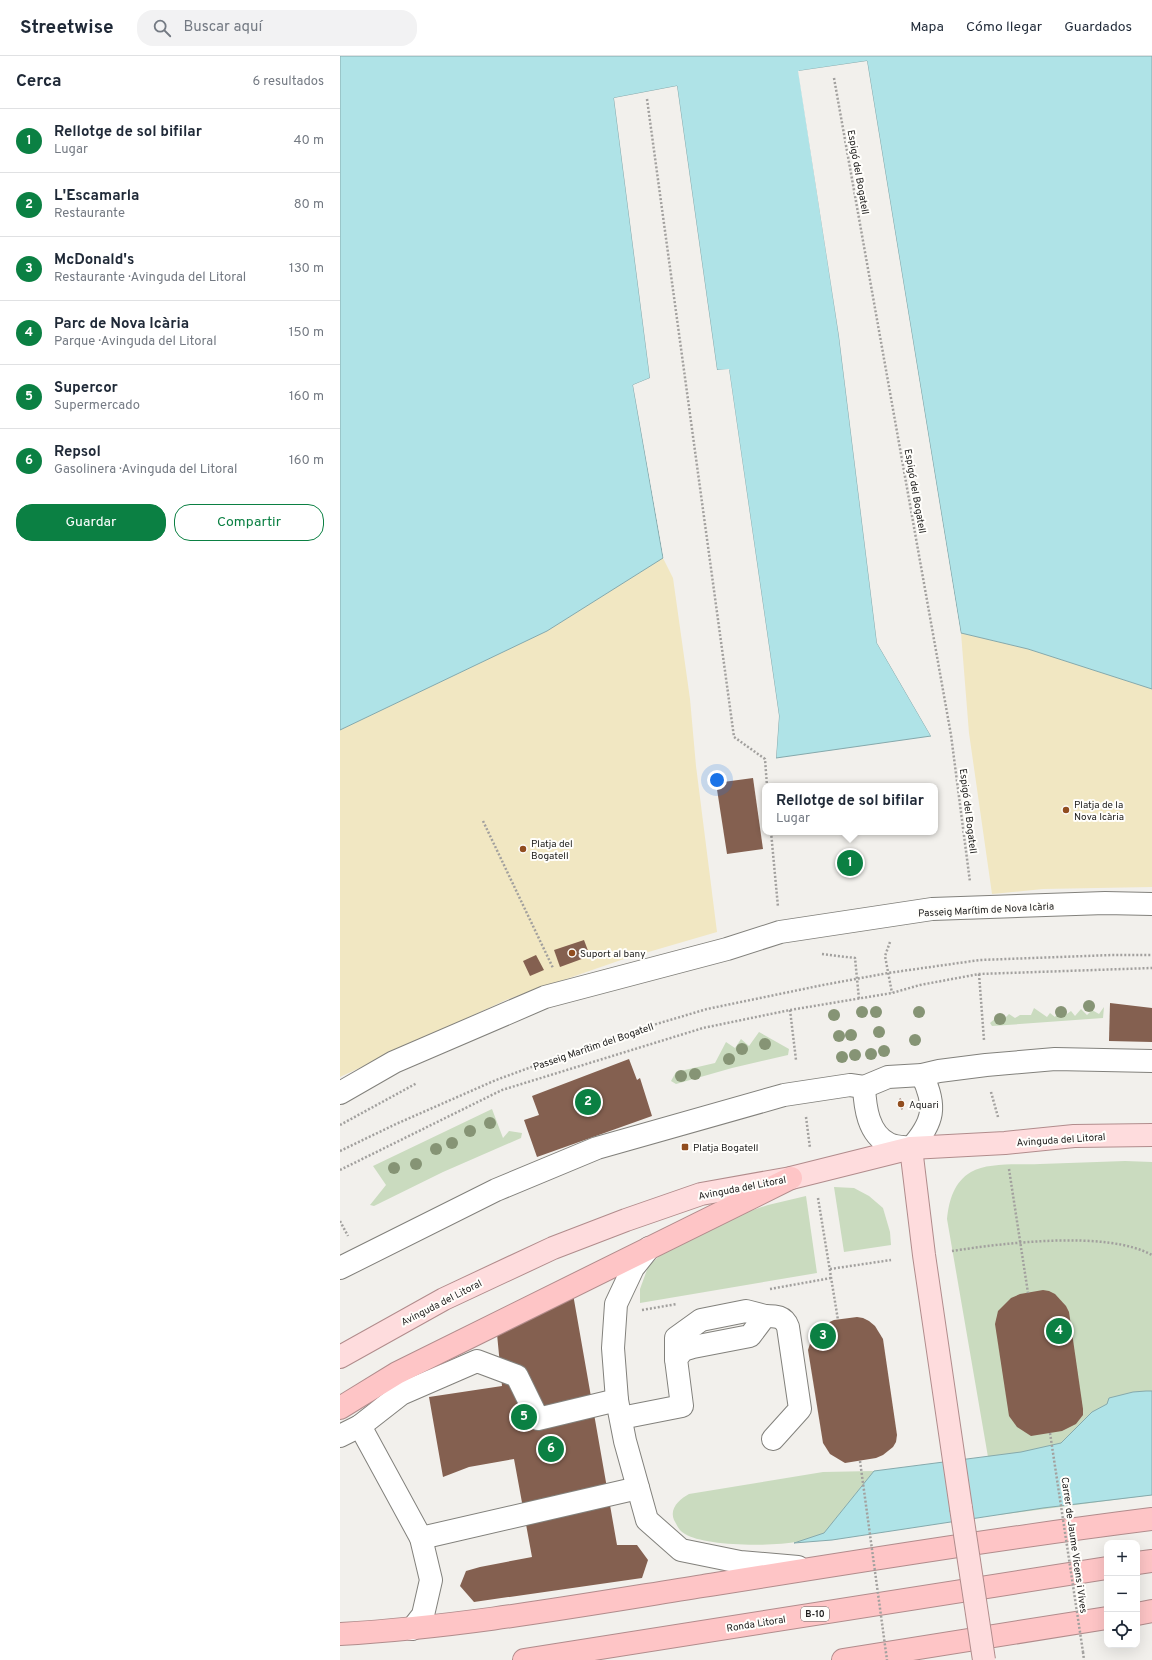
<!DOCTYPE html>
<html lang="es">
<meta charset="utf-8">
<style>
body{margin:0;font-family:Overpass,sans-serif;background:#f2f2f3;color:#1f2937}
.controls{position:absolute;right:12px;bottom:12px;display:grid;overflow:hidden;border-radius:8px;box-shadow:0 4px 16px #0002}
.controls button{width:36px;height:36px;display:grid;place-items:center;padding:0;border:0;border-bottom:1px solid #e0e1e3;background:#fff;color:#1f2937;font:20px sans-serif}
.you{position:absolute;left:377px;top:724px;width:14px;height:14px;margin:-10px;border:3px solid #fff;border-radius:50%;background:#1a73e8;box-shadow:0 0 0 6px #1a73e833}
.badge{display:grid;place-items:center;width:26px;height:26px;border-radius:50%;background:#0b8043;color:#fff;font-size:13px;font-weight:700}
.pin{position:absolute;translate:-50% -50%;border:2px solid #fff;box-shadow:0 1px 4px #0006}
.popup{position:absolute;left:422px;top:727px;width:176px;height:52px;box-sizing:border-box;display:grid;place-content:center;border-radius:8px;background:#fff;filter:drop-shadow(0 1px 3px #0005);font-size:13px;white-space:nowrap;color:#747a83}
.popup b{font-size:15px;color:#1f2937}
.popup::after{content:'';position:absolute;left:50%;top:100%;margin-left:-8px;border:8px solid transparent;border-top-color:#fff}
.list{margin:0;padding:0;list-style:none}
h2{display:flex;justify-content:space-between;align-items:center;height:52px;margin:0;padding:0 16px;font-size:17px}
h2 small{font-size:13px;font-weight:400;color:#747a83}
.list li{display:grid;grid-template-columns:26px 1fr auto;gap:12px;align-items:center;box-sizing:border-box;height:64px;padding:0 16px;border-top:1px solid #e0e1e3}
.list b{display:block;font-size:15px;white-space:nowrap}
.list p{margin:0;font-size:13px;white-space:nowrap;color:#747a83}
.list em{font-size:13px;font-style:normal;color:#747a83}
.actions{display:flex;gap:8px;padding:12px 16px}
.actions a{flex:1;padding:9px 0;border:1px solid #0b8043;border-radius:16px;text-align:center;font-size:14px;color:#0b8043}
.actions .main{background:#0b8043;color:#fff}
.icon{flex:none;width:22px;height:22px;fill:none;stroke:currentColor;stroke-width:2;stroke-linecap:round;stroke-linejoin:round}
.map{position:relative;flex:none;width:812px;height:1604px;overflow:hidden}
header{display:flex;align-items:center;gap:24px;box-sizing:border-box;height:56px;padding:0 20px;background:#fff;border-bottom:1px solid #e0e1e3}
header strong{font-size:19px}
nav{display:flex;gap:22px;margin-inline-start:auto;font-size:14px}
.search{width:280px;height:36px;background:#f2f2f3;display:flex;align-items:center;gap:10px;box-sizing:border-box;padding:0 14px;border-radius:16px;color:#747a83;font-size:15px}
main{display:flex}
aside{flex:1;background:#fff}
.map>svg:first-child{display:block}
</style>
<header>
<strong>Streetwise</strong>
<div class="search"><svg class="icon" aria-label="search" viewBox="0 0 24 24"><circle cx="10" cy="10" r="6"/><path d="M15 15l6 6"/></svg>Buscar aquí</div>
<nav><a>Mapa</a><a>Cómo llegar</a><a>Guardados</a></nav>
</header>
<main>
<aside>
<h2>Cerca<small>6 resultados</small></h2>
<ul class="list">
<li><span class="badge">1</span><div><b>Rellotge de sol bifilar</b><p>Lugar</p></div><em>40 m</em></li>
<li><span class="badge">2</span><div><b>L'Escamarla</b><p>Restaurante</p></div><em>80 m</em></li>
<li><span class="badge">3</span><div><b>McDonald's</b><p>Restaurante · Avinguda del Litoral</p></div><em>130 m</em></li>
<li><span class="badge">4</span><div><b>Parc de Nova Icària</b><p>Parque · Avinguda del Litoral</p></div><em>150 m</em></li>
<li><span class="badge">5</span><div><b>Supercor</b><p>Supermercado</p></div><em>160 m</em></li>
<li><span class="badge">6</span><div><b>Repsol</b><p>Gasolinera · Avinguda del Litoral</p></div><em>160 m</em></li>
</ul>
<div class="actions"><a class="main">Guardar</a><a>Compartir</a></div>
</aside>
<div class="map">
<svg width="812" height="1604" viewBox="0 0 812 1604">
<rect width="100%" height="100%" fill="#f2f0ec"/>
<!-- green -->
<g fill="#cadbbf">
<polygon points="764,951 763,962 652,970 650,967 659,959 664,963 669,958 675,962 680,959 691,959 694,952 707,961 710,957 715,961 719,955 724,960 731,955 735,960 741,953 747,959 752,954 759,958"/>
<polygon points="419,976 449,993 448,999 392,1012 336,1028 331,1025 336,1016 375,1007 386,986 395,992 401,983 409,990"/>
<polygon points="152,1053 163,1082 169,1075 182,1077 181,1082 103,1116 34,1150 30,1149 46,1129 33,1110"/>
<path d="M785,1105L812,1106V1439L658,1459L607,1163C609,1144 614,1126 631,1116C648,1106 681,1109 700,1108C729,1107 757,1106 785,1105Z"/>
<polygon points="494,1131 514,1132 529,1140 543,1152 550,1176 551,1189 504,1196"/>
<polygon points="466,1140 477,1217 300,1247 300,1233 308,1211 329,1190 378,1166 428,1149"/>
<path d="M534,1415C522,1430 510,1445 498,1460C494,1465 489,1473 484,1477C463,1493 367,1492 345,1478C339,1475 337,1469 334,1464C329,1452 340,1443 349,1438L483,1416Z"/>
</g>
<!-- sand -->
<g fill="#f1e7c2">
<polygon points="323,502 333,522 350,643 356,710 377,876 281,904 166,944 0,1021 0,674 207,575"/>
<polygon points="621,577 688,593 812,633 812,831 703,833 652,838 629,677"/>
</g>
<!-- water -->
<g fill="#afe3e7" stroke="#85a9ac">
<polygon points="0,0 812,0 812,633 688,593 621,577 527,5 459,15 499,280 537,587 591,680 436,702 439,660 389,314 377,314 337,30 274,42 310,322 293,329 323,502 207,575 0,674"/>
<polygon points="806,1335 812,1335 812,1439 703,1452 492,1484 454,1487 484,1477 534,1415 681,1396 721,1387 752,1356 767,1348 769,1342 793,1336"/>
</g>
<!-- pier -->
<g fill="#f2f0ec">
<polygon points="527,5 621,579 619,578 525,8 461,16 501,279 539,587 593,680 591,680 537,587 499,280 458,15"/>
<polygon points="337,30 377,314 389,313 439,660 436,702 434,703 437,660 388,316 377,316 375,315 336,32 276,44 312,322 295,330 325,502 324,504 293,329 310,322 274,42"/>
</g>
<!-- building -->
<g fill="#846050">
<polygon points="413,722 423,793 387,798 376,727"/>
<polygon points="244,884 250,900 220,911 214,894"/>
<polygon points="196,899 204,914 190,920 183,905"/>
<polygon points="770,947 812,952 812,986 769,985"/>
<polygon points="289,1003 297,1024 300,1022 312,1060 197,1101 184,1064 199,1059 192,1040"/>
<polygon points="560,1042 565,1047 562,1054 557,1048"/>
<polygon points="703,1234 709,1235 715,1238 726,1250 729,1256 743,1353 743,1359 736,1368 722,1375 691,1380 677,1371 669,1360 655,1268 658,1255 671,1242 680,1238"/>
<polygon points="233,1238 277,1489 297,1489 308,1504 302,1522 134,1546 120,1530 126,1515 140,1511 192,1501 174,1403 129,1411 103,1421 89,1341 162,1330 157,1278"/>
<polygon points="517,1261 523,1262 529,1265 535,1270 543,1283 557,1379 556,1386 553,1391 543,1399 536,1402 505,1407 490,1398 483,1387 468,1294 472,1281 485,1268 494,1264"/>
</g>
<g fill="none" stroke-linecap="round" stroke-linejoin="round">
<defs>
<g id="minor">
<path d="M524,1031C525,1051 528,1078 549,1088C555,1091 565,1091 571,1092C594,1066 597,1050 582,1019"/>
<polyline points="0,1037 54,1006 205,941 387,893 440,876 592,853 765,847 812,848"/>
<polyline points="309,1192 293,1212 276,1248 273,1292 277,1344 285,1385 307,1464 341,1494 400,1506 458,1511"/>
<polyline points="0,1212 156,1134 257,1092 444,1039 510,1029 524,1031 548,1021 582,1019 599,1015 646,1009 715,1003 812,1005"/>
<polyline points="336,1303 336,1282 361,1264 406,1255 425,1260"/>
<path d="M281,1362L342,1350L336,1303L343,1294L353,1291L410,1280L425,1260C436,1260 444,1260 448,1271L460,1353L433,1383"/>
<polyline points="20,1370 81,1482 91,1524 83,1559 72,1573"/>
<polyline points="0,1380 20,1370 61,1338 137,1305 177,1320 198,1363 277,1344"/>
<polyline points="81,1482 298,1432"/>
</g>
<g id="major">
<polyline points="571,1092 584,1199 621,1452"/>
<polyline points="0,1301 104,1243 213,1192 286,1164 361,1138 451,1122 571,1092 665,1087 734,1080 812,1079"/>
</g>
<g id="highway">
<polyline points="0,1352 57,1317 451,1122"/>
<polyline points="797,1507 812,1505"/>
<polyline points="797,1558 812,1555"/>
<path d="M0,1578C122,1571 243,1549 363,1530C513,1506 662,1482 812,1463"/>
<polyline points="184,1604 767,1512"/>
<polyline points="503,1604 767,1562"/>
</g>
</defs>
<!-- minor casing -->
<use href="#minor" stroke="#82817c" stroke-width="24"/>
<!-- major casing -->
<use href="#major" stroke="#b18c8c" stroke-width="24"/>
<!-- highway casing -->
<use href="#highway" stroke="#b18c8c" stroke-width="24"/>
<!-- path -->
<g stroke="#a2a09e" stroke-width="2.5" stroke-dasharray="2 2" stroke-linecap="butt">
<polyline points="494,22 611,679 630,826"/>
<polyline points="307,43 394,681 425,703 427,730"/>
<polyline points="143,765 213,912"/>
<polyline points="431,776 438,851"/>
<polyline points="550,886 545,900 552,937"/>
<polyline points="482,898 515,902 519,943"/>
<polyline points="639,918 644,984"/>
<polyline points="450,954 456,1004"/>
<polyline points="651,1036 658,1061"/>
<polyline points="466,1061 470,1092"/>
<polyline points="0,1069 77,1027"/>
<polyline points="0,1095 56,1068 156,1024 276,980 367,953 483,929 548,917 640,904 772,899 812,899"/>
<polyline points="669,1113 688,1237"/>
<polyline points="0,1114 162,1034 363,972 450,954 552,937 580,929 639,918 812,912"/>
<polyline points="478,1142 498,1264"/>
<polyline points="0,1165 8,1180"/>
<path d="M612,1195C664,1187 767,1174 812,1199"/>
<polyline points="490,1213 551,1204"/>
<polyline points="430,1233 491,1222"/>
<polyline points="302,1254 337,1248"/>
<polyline points="743,1596 744,1604"/>
</g>
<!-- minor -->
<use href="#minor" stroke="#fff" stroke-width="22"/>
<!-- major -->
<use href="#major" stroke="#fedcdd" stroke-width="22"/>
<!-- highway -->
<use href="#highway" stroke="#fec5c6" stroke-width="22"/>
<defs>
<polyline id="major-bridge" points="621,1452 644,1604"/>
</defs>
<!-- major-bridge casing -->
<use href="#major-bridge" stroke="#b18c8c" stroke-width="24" stroke-linecap="butt"/>
<!-- path-bridge -->
<g stroke="#a2a09e" stroke-width="2.5" stroke-dasharray="2 2" stroke-linecap="butt">
<polyline points="710,1377 743,1596"/>
<polyline points="520,1405 547,1604"/>
</g>
<!-- major-bridge -->
<use href="#major-bridge" stroke="#fedcdd" stroke-width="22"/>
</g>
<!-- trees -->
<g fill="#869475">
<circle cx="749" cy="950" r="6"/>
<circle cx="522" cy="956" r="6"/>
<circle cx="536" cy="956" r="6"/>
<circle cx="579" cy="956" r="6"/>
<circle cx="721" cy="956" r="6"/>
<circle cx="494" cy="959" r="6"/>
<circle cx="660" cy="963" r="6"/>
<circle cx="539" cy="976" r="6"/>
<circle cx="511" cy="979" r="6"/>
<circle cx="499" cy="980" r="6"/>
<circle cx="575" cy="984" r="6"/>
<circle cx="425" cy="988" r="6"/>
<circle cx="402" cy="993" r="6"/>
<circle cx="544" cy="995" r="6"/>
<circle cx="531" cy="998" r="6"/>
<circle cx="515" cy="999" r="6"/>
<circle cx="502" cy="1001" r="6"/>
<circle cx="389" cy="1003" r="6"/>
<circle cx="355" cy="1018" r="6"/>
<circle cx="341" cy="1020" r="6"/>
<circle cx="150" cy="1067" r="6"/>
<circle cx="130" cy="1075" r="6"/>
<circle cx="112" cy="1087" r="6"/>
<circle cx="96" cy="1093" r="6"/>
<circle cx="76" cy="1108" r="6"/>
<circle cx="54" cy="1112" r="6"/>
</g>
<!-- markers -->
<g fill="#914d1f" stroke="#fffefb" stroke-width="1.5">
<circle cx="726" cy="754" r="4"/>
<circle cx="183" cy="793" r="4"/>
<circle cx="232" cy="897" r="4"/>
<circle cx="561" cy="1048" r="4"/>
<rect x="341" y="1087" width="8" height="8" rx="2"/>
</g>
<g text-anchor="middle" stroke-width="4" stroke-linejoin="round" paint-order="stroke">
<!-- shield labels -->
<rect fill="#fffefb" stroke="#656462" stroke-width="1" x="461" y="1551" width="28" height="14" rx="3"/>
<g font-size="9" font-weight="bold" fill="#232221">
<text x="475" y="1561">B-10</text>
</g>
<!-- street labels -->
<g font-size="10" fill="#232221" stroke="#fffefb">
<text transform="translate(519 116) rotate(80)" y="4">Espigó del Bogatell</text>
<text transform="translate(576 435) rotate(80)" y="4">Espigó del Bogatell</text>
<text transform="translate(629 755) rotate(83)" y="4">Espigó del Bogatell</text>
<text transform="translate(646 853) rotate(-3)" y="4">Passeig Marítim de Nova Icària</text>
<text transform="translate(253 990) rotate(-19)" y="4">Passeig Marítim del Bogatell</text>
<text transform="translate(721 1083) rotate(-4)" y="4">Avinguda del Litoral</text>
<text transform="translate(402 1131) rotate(-11)" y="4">Avinguda del Litoral</text>
<text transform="translate(101 1246) rotate(-27)" y="4">Avinguda del Litoral</text>
<text transform="translate(735 1489) rotate(82)" y="4">Carrer de Jaume Vicens i Vives</text>
<text transform="translate(416 1567) rotate(-9)" y="4">Ronda Litoral</text>
</g>
<!-- poi labels -->
<g font-size="10" fill="#232221" stroke="#fffefb" text-anchor="start">
<text x="734" y="752">Platja de la<tspan x="734" dy="12">Nova Icària</tspan></text>
<text x="191" y="791">Platja del<tspan x="191" dy="12">Bogatell</tspan></text>
<text x="240" y="901">Suport al bany</text>
<text x="569" y="1052">Aquari</text>
<text x="353" y="1095">Platja Bogatell</text>
</g>
</g>
</svg>
<div class="controls">
<button>+</button>
<button>−</button>
<button><svg class="icon" aria-label="locate" viewBox="0 0 24 24"><circle cx="12" cy="12" r="6"/><path d="M12 2v4M12 18v4M2 12h4M18 12h4"/></svg></button>
</div>
<div class="you"></div>
<div class="pin badge" style="left:510px;top:807px">1</div>
<div class="popup"><b>Rellotge de sol bifilar</b>Lugar</div>
<div class="pin badge" style="left:248px;top:1046px">2</div>
<div class="pin badge" style="left:483px;top:1280px">3</div>
<div class="pin badge" style="left:719px;top:1275px">4</div>
<div class="pin badge" style="left:184px;top:1361px">5</div>
<div class="pin badge" style="left:211px;top:1393px">6</div>
</div>
</main>
